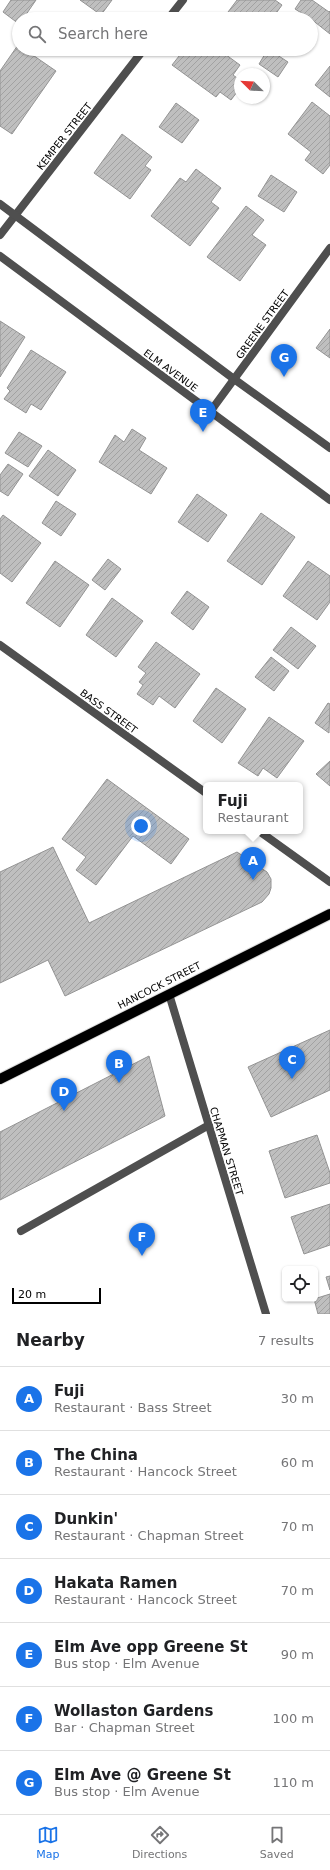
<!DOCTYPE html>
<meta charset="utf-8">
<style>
body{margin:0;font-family:"DejaVu Sans",sans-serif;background:#f2f2f2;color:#202124}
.controls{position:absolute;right:12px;bottom:12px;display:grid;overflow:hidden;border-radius:6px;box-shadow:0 1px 3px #0004}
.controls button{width:36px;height:36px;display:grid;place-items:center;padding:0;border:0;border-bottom:1px solid #e0e0e0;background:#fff;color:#202124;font:20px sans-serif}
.compass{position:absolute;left:234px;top:68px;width:36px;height:36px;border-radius:50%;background:#fff;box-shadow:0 1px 3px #0004;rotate:294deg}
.scale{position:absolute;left:12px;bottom:10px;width:89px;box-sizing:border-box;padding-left:4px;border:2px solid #000;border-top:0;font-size:11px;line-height:14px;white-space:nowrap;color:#000;-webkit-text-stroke:3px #fff;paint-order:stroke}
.you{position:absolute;left:141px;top:826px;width:14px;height:14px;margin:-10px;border:3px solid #fff;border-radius:50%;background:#1a73e8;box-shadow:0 0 0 6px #1a73e833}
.badge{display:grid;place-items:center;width:26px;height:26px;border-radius:50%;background:#1a73e8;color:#fff;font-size:13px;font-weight:700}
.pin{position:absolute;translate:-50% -33px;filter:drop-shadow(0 1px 2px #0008)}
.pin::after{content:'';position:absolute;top:21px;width:14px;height:12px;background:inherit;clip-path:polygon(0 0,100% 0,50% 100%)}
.popup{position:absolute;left:203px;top:782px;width:100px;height:52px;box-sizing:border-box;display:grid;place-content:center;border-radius:6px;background:#fff;filter:drop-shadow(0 1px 3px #0005);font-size:13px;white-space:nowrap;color:#757577}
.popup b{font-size:15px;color:#202124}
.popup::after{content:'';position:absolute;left:50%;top:100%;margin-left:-8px;border:8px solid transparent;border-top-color:#fff}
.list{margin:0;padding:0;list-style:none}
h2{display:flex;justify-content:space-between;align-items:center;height:52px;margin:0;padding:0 16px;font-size:17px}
h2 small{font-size:13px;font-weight:400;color:#757577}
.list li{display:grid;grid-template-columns:26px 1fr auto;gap:12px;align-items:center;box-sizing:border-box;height:64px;padding:0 16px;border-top:1px solid #e0e0e0}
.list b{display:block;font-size:15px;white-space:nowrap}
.list p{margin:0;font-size:13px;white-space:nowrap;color:#757577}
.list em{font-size:13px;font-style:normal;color:#757577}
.icon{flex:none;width:22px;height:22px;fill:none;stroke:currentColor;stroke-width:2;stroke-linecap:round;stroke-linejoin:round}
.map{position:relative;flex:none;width:330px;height:1314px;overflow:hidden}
.search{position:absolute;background:#fff;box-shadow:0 1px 3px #0004;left:12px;right:12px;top:12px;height:44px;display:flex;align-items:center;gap:10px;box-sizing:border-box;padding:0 14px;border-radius:22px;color:#757577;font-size:15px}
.sheet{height:500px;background:#fff}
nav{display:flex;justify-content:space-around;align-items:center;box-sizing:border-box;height:56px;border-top:1px solid #e0e0e0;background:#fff;font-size:11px;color:#757577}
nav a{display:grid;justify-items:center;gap:2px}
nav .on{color:#1a73e8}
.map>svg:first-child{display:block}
</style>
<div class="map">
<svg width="330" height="1314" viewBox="0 0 330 1314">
<defs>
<pattern id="building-hatch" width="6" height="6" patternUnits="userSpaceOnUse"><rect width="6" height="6" fill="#bfbfbf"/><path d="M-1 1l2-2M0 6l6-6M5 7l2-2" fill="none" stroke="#a2a2a2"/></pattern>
</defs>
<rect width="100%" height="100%" fill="#fff"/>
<!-- building -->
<g fill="url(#building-hatch)" stroke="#939393">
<polygon points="11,0 36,0 23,19 19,19 19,24 3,12"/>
<polygon points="80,0 112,0 101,15"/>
<polygon points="237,0 275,0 282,5 272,19 229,19 225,16"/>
<polygon points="301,0 312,0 329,12 330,11 330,34 311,19 295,9"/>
<polygon points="53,13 62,19 50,19"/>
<polygon points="18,45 19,49 24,49 56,71 12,134 0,126 0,71"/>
<polygon points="54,49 67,49 63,55"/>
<polygon points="194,49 218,49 240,65 233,75 240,80 240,88 231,100 220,92 216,97 172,65 183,51 189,56"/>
<polygon points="268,49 288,62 278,77 259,64"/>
<polygon points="330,66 330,97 315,85"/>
<polygon points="312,102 330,116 330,165 323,174 305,160 311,152 288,134"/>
<polygon points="176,103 199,120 182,143 159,127"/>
<polygon points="122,134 152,157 145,166 151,170 130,199 94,173"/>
<polygon points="196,169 221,188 211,202 219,208 190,246 151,216 180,178 186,182"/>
<polygon points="271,175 297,192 284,212 258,196"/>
<polygon points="246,206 264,220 252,235 266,245 240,281 207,257"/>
<polygon points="0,321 25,337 0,377"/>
<polygon points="330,329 330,358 316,348"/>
<polygon points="31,350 66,372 41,410 31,404 26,413 4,399 10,391 7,388"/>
<polygon points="132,429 146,438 139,450 167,468 151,494 99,462 115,435 124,442"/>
<polygon points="19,432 42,446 28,467 5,453"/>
<polygon points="48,450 76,470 58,496 29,476"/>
<polygon points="8,464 23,474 8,496 0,491 0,475"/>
<polygon points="197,494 227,515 208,542 178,522"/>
<polygon points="56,501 76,514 61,536 42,523"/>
<polygon points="261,513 295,537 262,585 227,561"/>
<polygon points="3,515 41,543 12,582 0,573 0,519"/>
<polygon points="108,559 121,569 105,590 92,580"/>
<polygon points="55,561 89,585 60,627 26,603"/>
<polygon points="308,561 330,576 330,602 317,620 283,596"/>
<polygon points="187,591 209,607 193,630 171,613"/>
<polygon points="112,598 143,621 116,657 86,635"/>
<polygon points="291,627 316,646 298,669 273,650"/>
<polygon points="156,642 200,674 175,708 159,696 153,705 137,694 143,685 139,682 146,673 138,667"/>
<polygon points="271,657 289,671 274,691 255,677"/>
<polygon points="216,688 246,709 222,743 193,721"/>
<polygon points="328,703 330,704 329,733 315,723"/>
<polygon points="269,717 304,741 277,778 263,768 258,776 238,763"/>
<polygon points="330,761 330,786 316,774"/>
<polygon points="107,779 189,839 171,864 133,836 96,885 76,870 86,857 62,839"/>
<polygon points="53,847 89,923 237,852 267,872 271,879 271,888 269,894 262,902 65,996 48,960 0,983 0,872"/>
<polygon points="330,1030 330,1090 271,1117 248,1067"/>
<polygon points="149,1056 165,1116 0,1200 0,1132"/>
<polygon points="317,1135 330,1173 330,1183 285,1198 269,1151"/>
<polygon points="330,1204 330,1245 304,1254 291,1217"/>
<polygon points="330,1276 330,1290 326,1277"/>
<polygon points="330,1294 330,1314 318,1314 314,1299"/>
</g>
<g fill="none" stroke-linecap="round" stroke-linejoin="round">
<defs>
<polyline id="primary" points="0,1079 330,914"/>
</defs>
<!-- primary casing -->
<use href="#primary" stroke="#dbdbdb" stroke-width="12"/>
<!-- service -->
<polyline stroke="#4f4f4f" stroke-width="8" points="21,1231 209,1125"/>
<!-- minor -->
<g stroke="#4f4f4f" stroke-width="8">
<polyline points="168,19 183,0"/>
<polyline points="0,235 144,49"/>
<polyline points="210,412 330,248"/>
<polyline points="0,645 206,793"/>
<polyline points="259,831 330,882"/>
<polyline points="169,994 266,1314"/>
</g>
<!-- tertiary -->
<g stroke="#4f4f4f" stroke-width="8">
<polyline points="0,204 234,379 330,448"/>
<polyline points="0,256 330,500"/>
</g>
<!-- primary -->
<use href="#primary" stroke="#000" stroke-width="10"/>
</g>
<g text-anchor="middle" stroke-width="3.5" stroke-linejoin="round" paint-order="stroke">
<!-- street labels -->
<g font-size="10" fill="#000" stroke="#fff">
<text transform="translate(64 136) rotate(-52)" y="4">KEMPER STREET</text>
<text transform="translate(262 324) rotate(-54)" y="4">GREENE STREET</text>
<text transform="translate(171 370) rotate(36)" y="4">ELM AVENUE</text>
<text transform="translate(109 711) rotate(36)" y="4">BASS STREET</text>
<text transform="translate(159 985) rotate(-27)" y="4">HANCOCK STREET</text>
<text transform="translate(227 1151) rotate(73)" y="4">CHAPMAN STREET</text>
</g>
</g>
</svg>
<div class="controls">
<button><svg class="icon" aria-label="locate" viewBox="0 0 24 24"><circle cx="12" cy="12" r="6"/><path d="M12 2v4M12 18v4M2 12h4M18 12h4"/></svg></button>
</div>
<svg class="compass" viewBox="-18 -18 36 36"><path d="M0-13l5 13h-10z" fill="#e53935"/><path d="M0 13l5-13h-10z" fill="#757577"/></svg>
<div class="scale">20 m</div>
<div class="you"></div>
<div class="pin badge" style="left:253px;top:880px">A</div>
<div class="popup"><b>Fuji</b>Restaurant</div>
<div class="pin badge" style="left:119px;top:1083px">B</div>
<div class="pin badge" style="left:292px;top:1079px">C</div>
<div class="pin badge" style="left:64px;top:1111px">D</div>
<div class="pin badge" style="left:203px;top:432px">E</div>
<div class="pin badge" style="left:142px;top:1256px">F</div>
<div class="pin badge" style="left:284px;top:377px">G</div>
<div class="search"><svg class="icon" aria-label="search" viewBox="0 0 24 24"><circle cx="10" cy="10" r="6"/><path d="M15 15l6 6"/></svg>Search here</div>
</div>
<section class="sheet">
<h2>Nearby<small>7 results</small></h2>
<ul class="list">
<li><span class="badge">A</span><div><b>Fuji</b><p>Restaurant · Bass Street</p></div><em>30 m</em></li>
<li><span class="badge">B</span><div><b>The China</b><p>Restaurant · Hancock Street</p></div><em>60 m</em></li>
<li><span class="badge">C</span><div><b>Dunkin'</b><p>Restaurant · Chapman Street</p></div><em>70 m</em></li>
<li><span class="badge">D</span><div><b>Hakata Ramen</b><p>Restaurant · Hancock Street</p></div><em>70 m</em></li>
<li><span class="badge">E</span><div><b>Elm Ave opp Greene St</b><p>Bus stop · Elm Avenue</p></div><em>90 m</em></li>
<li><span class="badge">F</span><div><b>Wollaston Gardens</b><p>Bar · Chapman Street</p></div><em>100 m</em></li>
<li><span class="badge">G</span><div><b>Elm Ave @ Greene St</b><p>Bus stop · Elm Avenue</p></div><em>110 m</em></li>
</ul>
</section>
<nav>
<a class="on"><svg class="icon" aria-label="map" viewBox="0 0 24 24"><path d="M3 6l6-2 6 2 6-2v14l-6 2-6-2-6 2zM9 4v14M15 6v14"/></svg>Map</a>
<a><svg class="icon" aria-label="directions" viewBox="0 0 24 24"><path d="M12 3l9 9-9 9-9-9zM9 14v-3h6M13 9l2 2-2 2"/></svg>Directions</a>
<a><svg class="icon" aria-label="saved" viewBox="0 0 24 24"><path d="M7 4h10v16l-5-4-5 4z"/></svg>Saved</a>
</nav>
